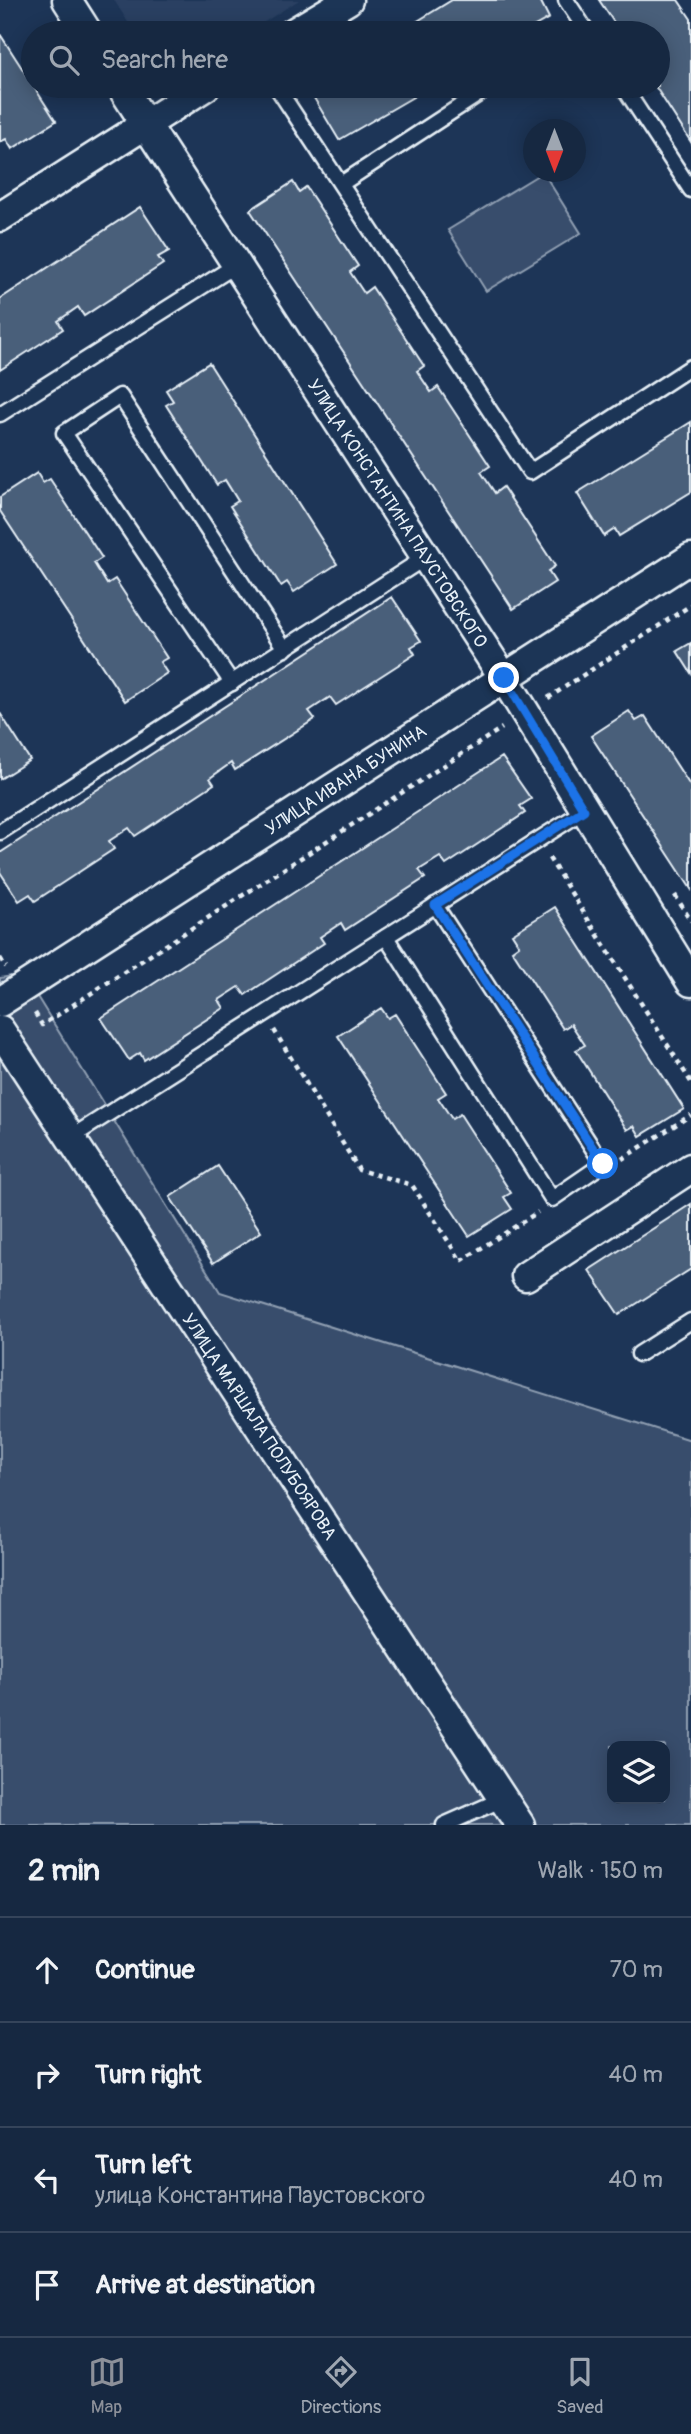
<!DOCTYPE html>
<meta charset="utf-8">
<style>
body{margin:0;font-family:Pangolin,sans-serif;background:#23344c;color:#f1f3f6}
.controls{position:absolute;right:21px;bottom:21px;display:grid;overflow:hidden;border-radius:14px;box-shadow:0 4px 18px #0003}
.controls button{width:63px;height:63px;display:grid;place-items:center;padding:0;border:0;border-bottom:2px solid #35445a;background:#162841;color:#f1f3f6;font:35px sans-serif}
.compass{position:absolute;left:523px;top:119px;width:63px;height:63px;border-radius:50%;background:#162841;box-shadow:0 4px 18px #0003;rotate:180deg}
.stop{position:absolute;width:21px;height:21px;margin:-16px;border:5px solid #1a73e8;border-radius:50%;background:#fff}
.stop.end{background:#1a73e8;border-color:#fff;box-shadow:0 2px 7px #0008}
.list{margin:0;padding:0;list-style:none}
h2{display:flex;justify-content:space-between;align-items:center;height:91px;margin:0;padding:0 28px;font-size:30px}
h2 small{font-size:23px;font-weight:400;color:#9ea6b1}
.list li{display:grid;grid-template-columns:46px 1fr auto;gap:21px;align-items:center;box-sizing:border-box;height:105px;padding:0 28px;border-top:2px solid #35445a}
.list b{display:block;font-size:26px;white-space:nowrap}
.list p{margin:0;font-size:23px;white-space:nowrap;color:#9ea6b1}
.list em{font-size:23px;font-style:normal;color:#9ea6b1}
.icon{flex:none;width:38px;height:38px;fill:none;stroke:currentColor;stroke-width:2;stroke-linecap:round;stroke-linejoin:round}
.map{position:relative;flex:none;width:691px;height:1825px;overflow:hidden}
.search{position:absolute;background:#162841;box-shadow:0 4px 18px #0003;left:21px;right:21px;top:21px;height:77px;display:flex;align-items:center;gap:18px;box-sizing:border-box;padding:0 24px;border-radius:38px;color:#9ea6b1;font-size:26px}
.sheet{height:511px;background:#162841}
nav{display:flex;justify-content:space-around;align-items:center;box-sizing:border-box;height:98px;border-top:2px solid #35445a;background:#162841;font-size:19px;color:#9ea6b1}
nav a{display:grid;justify-items:center;gap:4px}
nav .on{color:#8c9099}
.map>svg:first-child{display:block}
</style>
<div class="map">
<svg width="691" height="1825" viewBox="0 0 691 1825">
<rect width="100%" height="100%" fill="#1d3557"/>
<filter id="ink" filterUnits="userSpaceOnUse"><feTurbulence type="fractalNoise" baseFrequency=".0143" numOctaves="2"/><feDisplacementMap in="SourceGraphic" scale="14" xChannelSelector="R" yChannelSelector="G"/><feConvolveMatrix kernelMatrix="1 2 1 2 8 2 1 2 1" color-interpolation-filters="sRGB"/></filter>
<g filter="url(#ink)">
<!-- built -->
<polygon fill="#2a4162" points="114,0 299,0 247,33 135,33"/>
<!-- green -->
<g fill="#374d6c" stroke="#909fb2" stroke-width="2" fill-rule="evenodd">
<polygon points="543,172 581,233 486,291 448,230"/>
<path d="M23,974L220,1292L691,1440V1825H0V978ZM612,1746H665V1799H612Z"/>
</g>
<!-- building -->
<g fill="#495e7a" stroke="#e8f1f8" stroke-width="2">
<polygon points="452,0 540,0 549,18 522,33 398,33"/>
<polygon points="599,0 678,0 691,19 691,142 655,86 658,86 658,33 621,33"/>
<polygon points="0,34 56,121 12,149 6,139 0,142"/>
<polygon points="312,86 432,86 339,140 308,88"/>
<polygon points="293,182 299,192 306,187 358,266 350,272 364,293 372,287 424,366 417,371 431,392 438,387 490,466 481,472 495,493 503,487 555,566 548,571 555,582 513,609 250,210"/>
<polygon points="140,207 169,251 158,257 163,264 84,316 78,307 58,321 63,329 0,370 0,299"/>
<polygon points="209,363 337,564 294,592 287,582 281,586 230,506 238,501 225,480 217,485 166,405 173,401 166,390"/>
<polygon points="691,422 691,492 619,536 615,529 604,536 577,493"/>
<polygon points="37,473 43,483 50,479 102,558 94,563 107,584 115,579 167,658 160,662 167,673 125,701 0,511 0,497"/>
<polygon points="392,597 421,641 411,647 415,654 336,705 330,697 309,711 315,719 235,770 231,763 210,778 214,784 135,836 129,828 109,841 114,849 35,901 30,894 19,901 0,872 0,853"/>
<polygon points="691,643 691,673 677,651"/>
<polygon points="629,711 636,721 645,716 691,787 691,889 591,736"/>
<polygon points="0,713 30,760 0,779"/>
<polygon points="502,757 531,799 520,806 525,813 446,865 440,857 419,870 425,878 345,930 341,923 320,937 324,943 245,995 239,987 219,1000 224,1008 144,1060 140,1053 129,1060 101,1018"/>
<polygon points="555,907 684,1109 640,1136 634,1126 627,1130 576,1050 585,1045 571,1024 563,1029 512,950 519,945 512,934"/>
<polygon points="381,1008 388,1018 395,1014 446,1093 438,1098 452,1119 460,1114 511,1193 504,1197 512,1209 469,1236 338,1036"/>
<polygon points="218,1166 261,1232 213,1263 170,1197"/>
<polygon points="691,1204 691,1269 619,1315 589,1270"/>
</g>
<g fill="none" stroke-linecap="round" stroke-linejoin="round">
<defs>
<g id="service">
<polyline points="566,0 588,33"/>
<polyline points="276,86 530,472 691,367"/>
<polyline points="623,86 691,190"/>
<polyline points="341,184 491,86"/>
<polyline points="0,414 236,265"/>
<polyline points="232,683 64,433 120,396 285,649"/>
<polyline points="0,832 426,557"/>
<polyline points="386,937 552,1199 603,1164 435,905"/>
<polyline points="70,1138 585,810"/>
<polyline points="639,1354 691,1321"/>
<polyline points="444,1825 503,1799"/>
</g>
<g id="minor">
<polyline points="67,0 88,33"/>
<polyline points="293,33 348,0"/>
<path id="s1" d="M121,86L504,678L691,982"/>
<polyline points="0,217 206,86"/>
<path id="s2" d="M0,1002L691,558"/>
<path id="s3" d="M0,1030L520,1825"/>
<polyline points="526,1276 691,1168"/>
</g>
</defs>
<!-- service casing -->
<use href="#service" stroke="#e8f1f8" stroke-width="19"/>
<!-- minor casing -->
<use href="#minor" stroke="#e8f1f8" stroke-width="33"/>
<!-- path -->
<g stroke="#e8f1f8" stroke-width="4.5" stroke-dasharray="5 5" stroke-linecap="butt">
<polyline points="548,698 691,605"/>
<polyline points="549,858 691,1082"/>
<polyline points="675,895 691,921"/>
<polyline points="0,958 6,967"/>
<polyline points="35,1013 42,1025 502,728"/>
<polyline points="274,1030 359,1170 412,1185 461,1261 538,1212"/>
<polyline points="622,1159 691,1115"/>
</g>
<!-- service -->
<use href="#service" stroke="#1d3557" stroke-width="14"/>
<!-- minor -->
<use href="#minor" stroke="#1d3557" stroke-width="28"/>
</g>
</g>
<g fill="none" stroke-linecap="round" stroke-linejoin="round" filter="url(#ink)">
<!-- route -->
<polyline stroke="#1a73e8" stroke-width="9" points="504,678 584,810 435,905 603,1164"/>
</g>
<g text-anchor="middle" stroke-width="5" stroke-linejoin="round" paint-order="stroke">
<!-- street labels -->
<g font-size="18" fill="#e8f1f8" stroke="#1d3557">
<text dy="6" stroke="none"><textPath href="#s1" startOffset="509">УЛИЦА КОНСТАНТИНА ПАУСТОВСКОГО</textPath></text>
<text dy="6" stroke="none"><textPath href="#s2" startOffset="411">УЛИЦА ИВАНА БУНИНА</textPath></text>
<text dy="6" stroke="none"><textPath href="#s3" startOffset="474">УЛИЦА МАРШАЛА ПОЛУБОЯРОВА</textPath></text>
</g>
</g>
</svg>
<div class="controls">
<button><svg class="icon" aria-label="layers" viewBox="0 0 24 24"><path d="M12 4l9 5-9 5-9-5zM3 14l9 5 9-5"/></svg></button>
</div>
<svg class="compass" viewBox="-18 -18 36 36"><path d="M0-13l5 13h-10z" fill="#e53935"/><path d="M0 13l5-13h-10z" fill="#9ea6b1"/></svg>
<div class="stop" style="left:603px;top:1164px"></div>
<div class="stop end" style="left:504px;top:678px"></div>
<div class="search"><svg class="icon" aria-label="search" viewBox="0 0 24 24"><circle cx="10" cy="10" r="6"/><path d="M15 15l6 6"/></svg>Search here</div>
</div>
<section class="sheet">
<h2>2 min<small>Walk · 150 m</small></h2>
<ul class="list">
<li><svg class="icon" aria-label="ahead" viewBox="0 0 24 24"><path d="M12 20V5M6 11l6-6 6 6"/></svg><div><b>Continue</b></div><em>70 m</em></li>
<li><svg class="icon" aria-label="right" viewBox="0 0 24 24"><path d="M7 20v-9h11M14 6l5 5-5 5"/></svg><div><b>Turn right</b></div><em>40 m</em></li>
<li><svg class="icon" aria-label="left" viewBox="0 0 24 24"><path d="M17 20v-9H6M10 6l-5 5 5 5"/></svg><div><b>Turn left</b><p>улица Константина Паустовского</p></div><em>40 m</em></li>
<li><svg class="icon" aria-label="arrive" viewBox="0 0 24 24"><path d="M6 21V4h12l-3 4 3 4H6"/></svg><div><b>Arrive at destination</b></div></li>
</ul>
</section>
<nav>
<a class="on"><svg class="icon" aria-label="map" viewBox="0 0 24 24"><path d="M3 6l6-2 6 2 6-2v14l-6 2-6-2-6 2zM9 4v14M15 6v14"/></svg>Map</a>
<a><svg class="icon" aria-label="directions" viewBox="0 0 24 24"><path d="M12 3l9 9-9 9-9-9zM9 14v-3h6M13 9l2 2-2 2"/></svg>Directions</a>
<a><svg class="icon" aria-label="saved" viewBox="0 0 24 24"><path d="M7 4h10v16l-5-4-5 4z"/></svg>Saved</a>
</nav>
